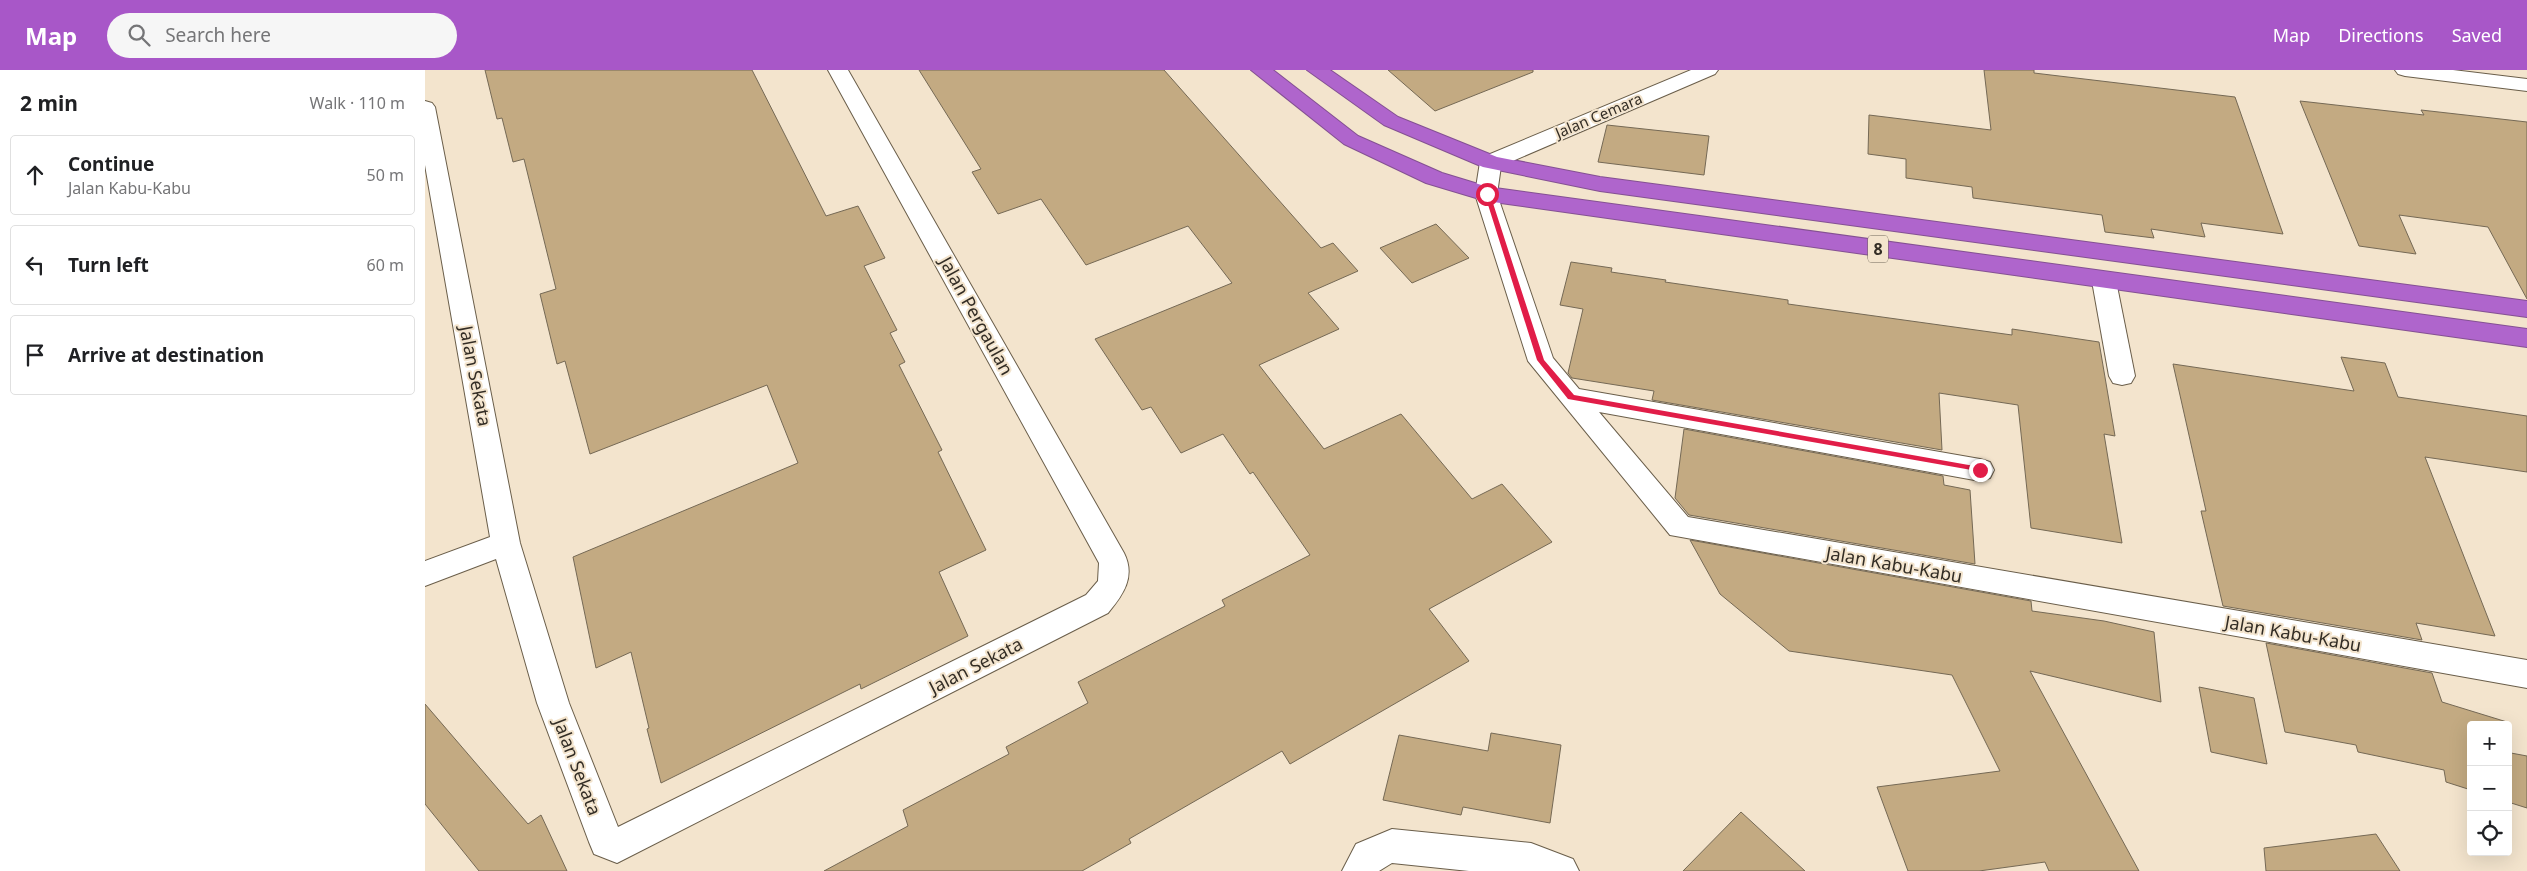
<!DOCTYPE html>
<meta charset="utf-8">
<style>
body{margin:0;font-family:"Noto Sans",sans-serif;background:#f6f6f6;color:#202124}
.controls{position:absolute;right:15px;bottom:15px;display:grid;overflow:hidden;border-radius:5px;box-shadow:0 5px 20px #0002}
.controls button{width:45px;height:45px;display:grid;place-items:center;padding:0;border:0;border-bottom:1px solid #e0e0e0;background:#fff;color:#202124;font:25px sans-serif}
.stop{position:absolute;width:15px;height:15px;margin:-11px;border:4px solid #e11d48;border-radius:50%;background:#fff}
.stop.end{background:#e11d48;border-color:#fff;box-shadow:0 1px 5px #0008}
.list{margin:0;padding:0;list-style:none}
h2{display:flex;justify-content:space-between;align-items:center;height:65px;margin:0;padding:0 20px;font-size:21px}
h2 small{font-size:16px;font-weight:400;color:#757577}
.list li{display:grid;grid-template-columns:32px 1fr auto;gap:15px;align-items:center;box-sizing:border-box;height:80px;margin:0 10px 10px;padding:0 10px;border:1px solid #e0e0e0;border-radius:5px}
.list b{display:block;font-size:19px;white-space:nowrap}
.list p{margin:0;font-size:16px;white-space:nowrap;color:#757577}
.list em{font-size:16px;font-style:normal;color:#757577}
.icon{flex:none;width:28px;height:28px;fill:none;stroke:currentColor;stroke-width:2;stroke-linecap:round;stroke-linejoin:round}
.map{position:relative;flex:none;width:2102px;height:801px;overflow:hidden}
header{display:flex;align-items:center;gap:30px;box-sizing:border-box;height:70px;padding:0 25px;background:#a857c8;color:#fff}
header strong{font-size:24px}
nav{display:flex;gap:28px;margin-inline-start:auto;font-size:18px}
.search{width:350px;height:45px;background:#f6f6f6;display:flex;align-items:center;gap:12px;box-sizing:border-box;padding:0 18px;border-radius:28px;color:#757577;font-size:19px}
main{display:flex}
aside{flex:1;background:#fff}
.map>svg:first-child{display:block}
</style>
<header>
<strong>Map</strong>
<div class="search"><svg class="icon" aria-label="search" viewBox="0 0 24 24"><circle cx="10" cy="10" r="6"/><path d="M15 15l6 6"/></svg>Search here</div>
<nav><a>Map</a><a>Directions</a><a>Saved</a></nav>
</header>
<main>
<aside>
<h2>2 min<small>Walk · 110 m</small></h2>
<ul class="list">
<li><svg class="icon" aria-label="ahead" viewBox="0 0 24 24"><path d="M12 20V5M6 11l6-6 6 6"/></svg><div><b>Continue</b><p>Jalan Kabu-Kabu</p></div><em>50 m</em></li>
<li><svg class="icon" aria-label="left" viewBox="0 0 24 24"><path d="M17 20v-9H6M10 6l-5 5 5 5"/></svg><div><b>Turn left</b></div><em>60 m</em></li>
<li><svg class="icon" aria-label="arrive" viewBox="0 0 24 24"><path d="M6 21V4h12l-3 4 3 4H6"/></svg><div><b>Arrive at destination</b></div></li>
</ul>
</aside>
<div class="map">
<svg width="2102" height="801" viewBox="0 0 2102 801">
<rect width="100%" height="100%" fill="#f3e4cd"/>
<!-- building -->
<g fill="#c3aa82" stroke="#756955">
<polygon points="60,0 327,0 401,146 433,136 460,188 439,196 472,260 465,263 480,292 474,295 517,380 513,382 561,480 514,502 543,566 436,619 435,614 236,713 222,659 224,658 206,582 171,598 148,487 373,393 342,315 165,384 140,291 132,294 115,224 131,219 99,89 88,92 77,48 72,49"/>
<polygon points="494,0 739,0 896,178 908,173 933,201 883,223 914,259 834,295 899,379 976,344 1047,429 1077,414 1127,472 1004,539 1044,591 865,694 857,681 704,769 706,773 657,801 399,801 483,756 478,740 584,684 581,677 663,633 653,612 800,536 797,530 885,485 828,402 825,404 798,364 756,383 726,337 717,340 670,269 807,213 763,156 661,195 616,129 573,144 547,102 556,99"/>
<polygon points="963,0 1108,0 1108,2 1010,41"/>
<polygon points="1559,0 1609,0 1609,3 1810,27 1858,164 1776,153 1780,167 1726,159 1729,168 1680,162 1677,145 1548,128 1547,117 1481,108 1481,89 1443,84 1444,45 1566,60"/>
<polygon points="1875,31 1999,45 1996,40 2102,52 2102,229 2063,157 1974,145 1991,184 1934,176"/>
<polygon points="1182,55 1284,66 1279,105 1173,92"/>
<polygon points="1011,154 1044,188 987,213 955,178"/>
<polygon points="1146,192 1187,198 1186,202 1241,210 1240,212 1363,230 1363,234 1587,265 1587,259 1674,272 1690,366 1679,364 1697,473 1606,458 1593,335 1514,323 1517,380 1227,330 1229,321 1147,308 1143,303 1158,239 1135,235"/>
<polygon points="1916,287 1960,293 1973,327 2102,346 2102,402 2000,387 2070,566 1991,553 1997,570 1798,536 1776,441 1781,441 1748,294 1929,321"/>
<polygon points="1259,359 1518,406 1519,415 1545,420 1550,494 1264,445 1250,428"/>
<polygon points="1265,470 1606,531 1607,541 1679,551 1729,562 1736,632 1605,601 1714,801 1624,801 1620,792 1554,801 1483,801 1452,717 1575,701 1527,605 1364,581 1295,524"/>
<polygon points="1841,573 2007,603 2017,632 2082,652 2082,655 2046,655 2046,720 2021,712 2019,700 1933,682 1931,675 1860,662"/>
<polygon points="1774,617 1829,628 1842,694 1786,682"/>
<polygon points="0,634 103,754 116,745 142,801 54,801 0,734"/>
<polygon points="1066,663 1136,675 1125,753 1038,737 1036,745 958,730 974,665 1063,681"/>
<polygon points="2083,668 2086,683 2102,686 2102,738 2083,732"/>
<polygon points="1316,742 1380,801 1258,801"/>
<polygon points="1951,764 1975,801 1841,801 1839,778"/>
</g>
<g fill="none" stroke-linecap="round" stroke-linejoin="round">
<defs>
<g id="minor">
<path d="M403,0H423L699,483C711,507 698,525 683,543L192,793L169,784L164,772L112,633L71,489L0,516V491L65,467L0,95V31L7,33L10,37L95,473L144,633L193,757L661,525L673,511L674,493Z"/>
<polygon points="1266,0 1293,0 1290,4 1076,96 1072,124 1128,288 1154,319 1555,389 1565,392 1569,400 1565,408 1555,411 1174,342 1263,447 2102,590 2102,618 1245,465 1103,291 1050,124 1055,92 1058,87"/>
<polygon points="1970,0 2028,0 2102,9 2102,21 1980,6 1973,4"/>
<polygon points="1679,203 1687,205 1691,211 1710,306 1706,313 1697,315 1688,313 1684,306 1667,211 1671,205"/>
<polygon points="967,759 1106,773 1148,789 1154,801 1044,801 967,793 954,801 917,801 931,774"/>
</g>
<g id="highway">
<polygon points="826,0 848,0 933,66 1017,103 1063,117 2102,259 2102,277 1061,131 1001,113 919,74"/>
<polygon points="882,0 905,0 973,47 1072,87 1175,107 2102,231 2102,247 1175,121 1058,97 959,55"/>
</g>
</defs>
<!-- minor casing -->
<use href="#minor" stroke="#6a5e4a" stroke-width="2"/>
<!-- highway casing -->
<use href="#highway" stroke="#845192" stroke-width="2"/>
<!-- minor -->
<use href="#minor" fill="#fff" fill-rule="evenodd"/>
<!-- highway -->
<use href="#highway" fill="#af65cc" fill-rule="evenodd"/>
</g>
<!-- route -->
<polygon fill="#e11d48" points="1059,122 1065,124 1119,290 1149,325 1555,397 1559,400 1558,402 1143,329 1112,290"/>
<g text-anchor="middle" stroke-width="4" stroke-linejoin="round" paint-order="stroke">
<!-- far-street labels -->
<g font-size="15" fill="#332d25" stroke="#f3e4cd">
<text transform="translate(1174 46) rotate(-23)" y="5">Jalan Cemara</text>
</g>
<!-- shield labels -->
<rect fill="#f3e4cd" stroke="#6d6457" stroke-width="1" x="1443" y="165.5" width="20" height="27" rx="4"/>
<g font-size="16" font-weight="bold" fill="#332d25">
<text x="1453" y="185">8</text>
</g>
<!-- street labels -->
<g font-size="18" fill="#332d25" stroke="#f3e4cd">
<text transform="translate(551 246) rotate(61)" y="6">Jalan Pergaulan</text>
<text transform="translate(50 306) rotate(79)" y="6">Jalan Sekata</text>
<text transform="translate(1469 495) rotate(10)" y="6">Jalan Kabu-Kabu</text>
<text transform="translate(1868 564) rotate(10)" y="6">Jalan Kabu-Kabu</text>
<text transform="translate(551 596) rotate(-27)" y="6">Jalan Sekata</text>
<text transform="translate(152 697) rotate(69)" y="6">Jalan Sekata</text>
</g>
</g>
</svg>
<div class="controls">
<button>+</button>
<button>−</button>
<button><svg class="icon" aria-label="locate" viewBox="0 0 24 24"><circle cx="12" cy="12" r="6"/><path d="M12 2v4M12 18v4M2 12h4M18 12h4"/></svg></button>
</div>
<div class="stop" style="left:1062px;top:124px"></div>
<div class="stop end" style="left:1555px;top:400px"></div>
</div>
</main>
